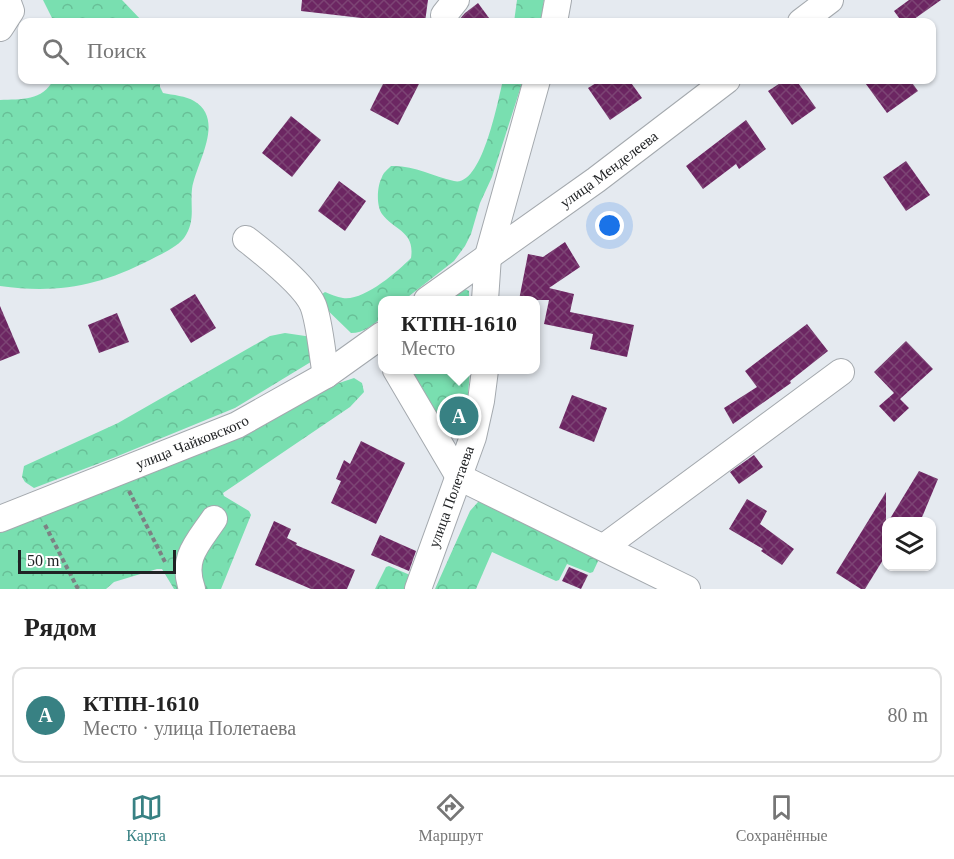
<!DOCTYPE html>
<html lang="ru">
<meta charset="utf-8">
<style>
body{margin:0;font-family:Georgia,serif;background:#f2f2f2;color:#222}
.controls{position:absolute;right:18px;bottom:18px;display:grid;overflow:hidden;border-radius:12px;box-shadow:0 2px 4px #0004}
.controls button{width:54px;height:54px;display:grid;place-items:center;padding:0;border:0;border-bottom:2px solid #e0e0e0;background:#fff;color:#222;font:30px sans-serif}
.scale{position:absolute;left:18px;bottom:15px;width:158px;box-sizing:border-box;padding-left:6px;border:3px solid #202224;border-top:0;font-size:16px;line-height:21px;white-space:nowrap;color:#202224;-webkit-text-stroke:4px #fff;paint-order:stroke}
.you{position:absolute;left:610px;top:226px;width:21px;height:21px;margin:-15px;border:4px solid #fff;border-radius:50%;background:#1a73e8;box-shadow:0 0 0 9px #1a73e833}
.badge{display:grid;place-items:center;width:39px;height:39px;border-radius:50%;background:#388183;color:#fff;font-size:20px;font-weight:700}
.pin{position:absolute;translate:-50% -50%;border:3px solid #fff;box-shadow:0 2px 6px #0006}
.popup{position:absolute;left:378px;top:296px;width:162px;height:78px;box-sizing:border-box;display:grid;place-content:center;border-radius:12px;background:#fff;filter:drop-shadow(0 2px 4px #0005);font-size:20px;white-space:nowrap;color:#767676}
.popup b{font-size:22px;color:#222}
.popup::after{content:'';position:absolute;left:50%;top:100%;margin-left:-12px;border:12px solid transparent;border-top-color:#fff}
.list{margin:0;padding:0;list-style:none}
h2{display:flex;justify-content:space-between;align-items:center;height:78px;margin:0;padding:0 24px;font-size:26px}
h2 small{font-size:20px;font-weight:400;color:#767676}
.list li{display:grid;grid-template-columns:39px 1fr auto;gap:18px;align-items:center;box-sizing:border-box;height:96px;margin:0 12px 12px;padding:0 12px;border:2px solid #e0e0e0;border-radius:12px}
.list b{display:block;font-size:22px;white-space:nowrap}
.list p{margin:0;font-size:20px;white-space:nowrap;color:#767676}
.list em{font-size:20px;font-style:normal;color:#767676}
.icon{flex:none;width:33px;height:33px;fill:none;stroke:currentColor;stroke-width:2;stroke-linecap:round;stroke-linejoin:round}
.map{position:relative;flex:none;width:954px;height:589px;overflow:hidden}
.search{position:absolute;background:#fff;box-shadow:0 2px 4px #0004;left:18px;right:18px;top:18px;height:66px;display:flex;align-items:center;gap:15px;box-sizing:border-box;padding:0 21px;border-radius:12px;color:#767676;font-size:22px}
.sheet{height:186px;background:#fff}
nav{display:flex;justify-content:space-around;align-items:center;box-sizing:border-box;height:84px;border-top:2px solid #e0e0e0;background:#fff;font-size:16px;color:#767676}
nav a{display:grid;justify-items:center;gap:3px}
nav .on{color:#388183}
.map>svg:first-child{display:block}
</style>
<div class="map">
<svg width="954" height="589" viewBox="0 0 954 589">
<defs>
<pattern id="forest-crowns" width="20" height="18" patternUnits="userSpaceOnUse" patternTransform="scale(1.5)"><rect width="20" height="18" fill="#79dfb0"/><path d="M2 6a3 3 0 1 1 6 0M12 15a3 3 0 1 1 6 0" fill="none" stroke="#68bf97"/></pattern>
<pattern id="building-cross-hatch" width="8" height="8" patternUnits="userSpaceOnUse" patternTransform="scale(1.5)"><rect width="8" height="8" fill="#6c2662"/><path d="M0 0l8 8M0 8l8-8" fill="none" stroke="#7c4474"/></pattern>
</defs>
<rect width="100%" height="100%" fill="#e5eaf0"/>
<!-- forest -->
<g fill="url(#forest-crowns)">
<polygon points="43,0 122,0 143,22 54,22"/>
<polygon points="517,0 544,0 541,22 514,22"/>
<path d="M53,80H160V87L163,93C173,95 186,96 194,101C226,120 196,163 192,189C190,206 196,221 184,238C176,248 161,254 150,260C99,286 57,294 0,286V100C21,99 43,101 53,80Z"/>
<path d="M503,80H523L492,177L480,203L471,234L465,246L454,261L404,300H382V317C373,325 364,333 351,333L318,301V297L325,292C330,294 337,297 343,298C364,301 397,272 411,258C415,231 395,231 382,214C376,205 377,186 382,177C383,173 388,169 391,166C414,165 432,176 454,181C482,188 498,100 503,80Z"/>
<polygon points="461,287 469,291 469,300 443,300"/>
<polygon points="285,333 312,337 319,357 235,408 113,458 34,488 25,482 22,477 24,466 118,423 270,336"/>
<polygon points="406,370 470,370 467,407 453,409 451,432 449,434"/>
<polygon points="354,378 362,383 364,392 350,407 223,493 224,496 249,511 251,515 221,589 174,589 162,569 157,569 114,582 106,589 0,589 0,531 333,385"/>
<polygon points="484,500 600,557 593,572 590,573 567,564 559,580 556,581 492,552 476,589 435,589 470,511 478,502"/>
<polygon points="389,566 410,575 407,589 375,589 386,567"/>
</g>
<!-- building -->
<g fill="url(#building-cross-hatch)">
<polygon points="302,0 428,0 425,22 396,22 301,11"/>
<polygon points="909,0 941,0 910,22 902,22 894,11"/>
<polygon points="478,3 492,22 457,22 465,13"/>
<polygon points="385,80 421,80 398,125 370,110"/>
<polygon points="601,80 629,80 642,98 610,120 588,88"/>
<polygon points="785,80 796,80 816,108 792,125 768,91"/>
<polygon points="863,80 910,80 918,91 887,113"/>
<polygon points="291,116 321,140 292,177 262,153"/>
<polygon points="746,120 766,149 739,169 736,164 703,189 686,166"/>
<polygon points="906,161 930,195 906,211 883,177"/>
<polygon points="339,181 366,201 345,231 318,211"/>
<polygon points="565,242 580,267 549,288 574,294 570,312 634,325 627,357 590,349 593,334 544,324 549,300 519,300 528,254 543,257"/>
<polygon points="195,294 216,328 191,343 170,309"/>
<polygon points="0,306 20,353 0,361"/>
<polygon points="117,313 129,342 99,353 88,325"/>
<polygon points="807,324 828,351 790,381 791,383 733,424 724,408 757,387 745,371"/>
<polygon points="906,341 933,369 900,399 909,408 894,422 879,406 894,393 874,372"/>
<polygon points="572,395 607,408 594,442 559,428"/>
<polygon points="361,441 405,463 376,524 331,503 341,481 336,479 344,460 350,464"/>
<polygon points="754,455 763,467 739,484 730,472"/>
<polygon points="919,471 938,479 920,522 888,522"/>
<polygon points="886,492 886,555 865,589 861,589 836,573"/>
<polygon points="747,499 767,511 760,524 794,549 782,565 761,551 763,549 729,529"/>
<polygon points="274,521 291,529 287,538 297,543 296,545 355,570 347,589 311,589 255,565"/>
<polygon points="380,535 416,551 409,571 371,555"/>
<polygon points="569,567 588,575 581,589 562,581"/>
</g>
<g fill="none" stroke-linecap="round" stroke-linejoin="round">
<defs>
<g id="minor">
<polyline points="444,15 456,0"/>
<polyline points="554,22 558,0"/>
<polyline points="801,22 830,0"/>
<polyline points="0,28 11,11 7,0"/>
<path d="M246,239C265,254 304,284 313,305C320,323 322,355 326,375"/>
<path id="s1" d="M427,300L596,180L727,80"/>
<polyline points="485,300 488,256 537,80"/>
<polyline points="396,370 459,477 687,589"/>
<path id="s2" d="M0,519L237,425L326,375L382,335"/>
<polyline points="604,547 841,372"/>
<path d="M192,589C181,558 197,544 214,519"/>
<path id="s3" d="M418,589L473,437L481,401L485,370"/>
</g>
</defs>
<!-- minor casing -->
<use href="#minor" stroke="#a4a9ae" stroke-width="28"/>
<!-- path -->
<g stroke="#7d8184" stroke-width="4" stroke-dasharray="4.5 3" stroke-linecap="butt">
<polyline points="129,491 165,562"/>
<polyline points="45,525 78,589"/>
</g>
<!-- minor -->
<use href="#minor" stroke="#fff" stroke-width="26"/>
</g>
<g text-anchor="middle" stroke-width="6" stroke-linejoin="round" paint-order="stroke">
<!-- street labels -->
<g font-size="15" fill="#202224" stroke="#fff">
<text dy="5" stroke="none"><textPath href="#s1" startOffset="224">улица Менделеева</textPath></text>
<text dy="5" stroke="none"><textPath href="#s2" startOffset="207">улица Чайковского</textPath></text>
<text dy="5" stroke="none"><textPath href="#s3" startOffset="98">улица Полетаева</textPath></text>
</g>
</g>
</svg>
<div class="controls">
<button><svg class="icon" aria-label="layers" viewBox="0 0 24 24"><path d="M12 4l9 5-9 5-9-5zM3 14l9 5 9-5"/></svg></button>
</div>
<div class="scale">50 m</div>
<div class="you"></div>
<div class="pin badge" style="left:459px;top:416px">A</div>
<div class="popup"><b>КТПН-1610</b>Место</div>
<div class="search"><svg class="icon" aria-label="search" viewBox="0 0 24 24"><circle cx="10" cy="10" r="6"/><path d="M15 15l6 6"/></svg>Поиск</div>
</div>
<section class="sheet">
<h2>Рядом<small></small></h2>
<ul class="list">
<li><span class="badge">A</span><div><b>КТПН-1610</b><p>Место · улица Полетаева</p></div><em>80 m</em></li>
</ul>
</section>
<nav>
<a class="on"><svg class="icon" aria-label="map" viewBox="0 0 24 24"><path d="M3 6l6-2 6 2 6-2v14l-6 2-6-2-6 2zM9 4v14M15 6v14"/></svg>Карта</a>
<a><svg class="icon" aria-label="directions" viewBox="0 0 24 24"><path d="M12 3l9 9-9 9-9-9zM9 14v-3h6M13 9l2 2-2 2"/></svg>Маршрут</a>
<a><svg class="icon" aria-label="saved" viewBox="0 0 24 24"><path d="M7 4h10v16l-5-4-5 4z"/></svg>Сохранённые</a>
</nav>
